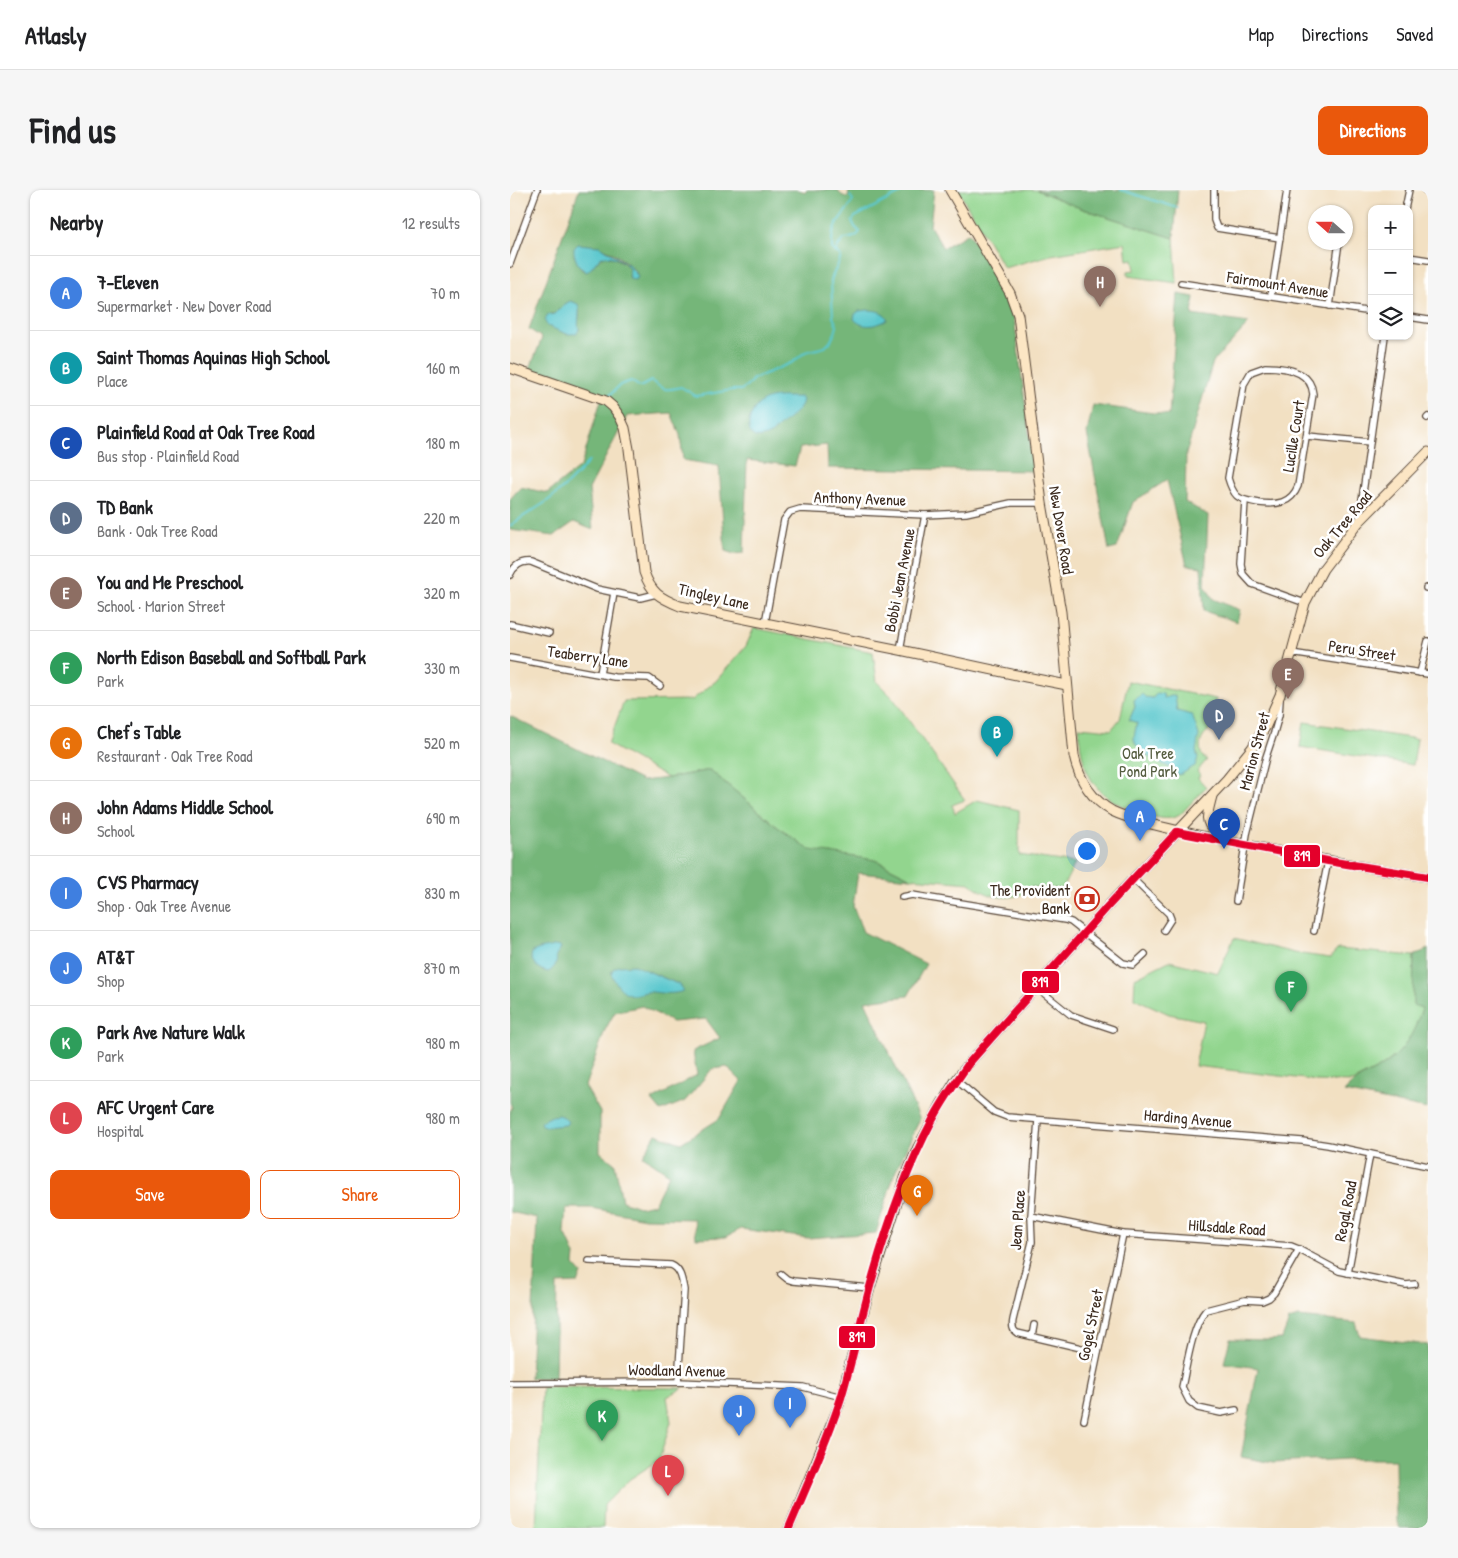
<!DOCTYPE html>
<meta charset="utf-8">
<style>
body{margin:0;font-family:"Patrick Hand",sans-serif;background:#f6f6f6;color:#202124}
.controls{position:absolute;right:15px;top:15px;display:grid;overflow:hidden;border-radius:10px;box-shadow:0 1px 4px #0004}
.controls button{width:45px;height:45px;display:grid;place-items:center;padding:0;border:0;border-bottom:1px solid #e0e0e0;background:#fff;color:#202124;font:25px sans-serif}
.compass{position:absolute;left:798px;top:15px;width:45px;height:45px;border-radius:50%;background:#fff;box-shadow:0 1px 4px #0004;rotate:291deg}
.you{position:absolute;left:576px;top:660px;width:18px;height:18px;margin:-12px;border:4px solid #fff;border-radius:50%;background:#1a73e8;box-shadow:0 0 0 8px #1a73e833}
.badge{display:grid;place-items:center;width:32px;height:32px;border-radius:50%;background:#ea580c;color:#fff;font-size:16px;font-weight:700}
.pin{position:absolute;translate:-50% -41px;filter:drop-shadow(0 1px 2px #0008)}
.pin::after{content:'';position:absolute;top:26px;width:18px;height:15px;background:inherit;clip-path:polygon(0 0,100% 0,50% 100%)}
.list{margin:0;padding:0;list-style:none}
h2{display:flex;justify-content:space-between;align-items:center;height:65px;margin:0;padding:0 20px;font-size:21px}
h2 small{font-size:16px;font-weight:400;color:#757577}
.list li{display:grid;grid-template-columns:32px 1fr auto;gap:15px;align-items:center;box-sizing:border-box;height:75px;padding:0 20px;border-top:1px solid #e0e0e0}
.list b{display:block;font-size:19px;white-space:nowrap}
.list p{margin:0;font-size:16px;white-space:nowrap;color:#757577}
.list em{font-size:16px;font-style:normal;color:#757577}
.actions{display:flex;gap:10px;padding:15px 20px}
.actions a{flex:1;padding:11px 0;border:1px solid #ea580c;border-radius:10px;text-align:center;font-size:18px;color:#ea580c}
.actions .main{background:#ea580c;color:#fff}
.icon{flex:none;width:28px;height:28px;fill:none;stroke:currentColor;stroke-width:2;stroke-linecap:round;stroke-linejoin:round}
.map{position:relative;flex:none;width:918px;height:1338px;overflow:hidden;border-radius:10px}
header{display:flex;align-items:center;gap:30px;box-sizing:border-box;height:70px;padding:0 25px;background:#fff;border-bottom:1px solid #e0e0e0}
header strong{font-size:24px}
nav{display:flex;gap:28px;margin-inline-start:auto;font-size:18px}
.intro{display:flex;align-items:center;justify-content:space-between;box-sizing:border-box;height:120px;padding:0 30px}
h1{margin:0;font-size:35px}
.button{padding:12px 22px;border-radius:10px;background:#ea580c;color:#fff;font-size:18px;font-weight:700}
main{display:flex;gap:30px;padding:0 30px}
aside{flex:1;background:#fff;border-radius:10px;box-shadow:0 1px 4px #0004}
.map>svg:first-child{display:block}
</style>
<header>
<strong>Atlasly</strong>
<nav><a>Map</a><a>Directions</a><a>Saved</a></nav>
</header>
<div class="intro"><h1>Find us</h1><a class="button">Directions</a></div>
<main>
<aside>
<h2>Nearby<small>12 results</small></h2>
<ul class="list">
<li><span class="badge" style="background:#3f7fe0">A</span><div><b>7-Eleven</b><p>Supermarket · New Dover Road</p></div><em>70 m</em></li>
<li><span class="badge" style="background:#0f9aa8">B</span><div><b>Saint Thomas Aquinas High School</b><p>Place</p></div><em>160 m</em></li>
<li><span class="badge" style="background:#1a4fb4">C</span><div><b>Plainfield Road at Oak Tree Road</b><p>Bus stop · Plainfield Road</p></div><em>180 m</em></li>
<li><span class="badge" style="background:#5c6f8a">D</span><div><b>TD Bank</b><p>Bank · Oak Tree Road</p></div><em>220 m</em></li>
<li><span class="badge" style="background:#8d6e63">E</span><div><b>You and Me Preschool</b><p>School · Marion Street</p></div><em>320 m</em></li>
<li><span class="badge" style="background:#2e9e5b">F</span><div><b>North Edison Baseball and Softball Park</b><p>Park</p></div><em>330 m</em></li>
<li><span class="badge" style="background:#e8710a">G</span><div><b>Chef's Table</b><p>Restaurant · Oak Tree Road</p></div><em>520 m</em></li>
<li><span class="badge" style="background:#8d6e63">H</span><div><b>John Adams Middle School</b><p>School</p></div><em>690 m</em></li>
<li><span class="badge" style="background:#3f7fe0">I</span><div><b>CVS Pharmacy</b><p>Shop · Oak Tree Avenue</p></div><em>830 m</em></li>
<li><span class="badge" style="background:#3f7fe0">J</span><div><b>AT&amp;T</b><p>Shop</p></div><em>870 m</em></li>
<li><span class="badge" style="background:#2e9e5b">K</span><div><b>Park Ave Nature Walk</b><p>Park</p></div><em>980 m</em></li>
<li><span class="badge" style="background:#e0444e">L</span><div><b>AFC Urgent Care</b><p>Hospital</p></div><em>980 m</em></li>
</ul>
<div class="actions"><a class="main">Save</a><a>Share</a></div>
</aside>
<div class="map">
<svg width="918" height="1338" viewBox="0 0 918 1338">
<rect width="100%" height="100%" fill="#fff"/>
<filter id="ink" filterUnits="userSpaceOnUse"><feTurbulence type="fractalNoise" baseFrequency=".02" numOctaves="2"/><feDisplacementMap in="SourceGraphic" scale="10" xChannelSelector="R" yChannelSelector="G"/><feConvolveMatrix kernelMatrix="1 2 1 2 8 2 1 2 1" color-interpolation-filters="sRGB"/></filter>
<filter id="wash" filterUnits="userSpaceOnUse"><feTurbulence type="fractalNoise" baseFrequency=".0096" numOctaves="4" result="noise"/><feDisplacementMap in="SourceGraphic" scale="20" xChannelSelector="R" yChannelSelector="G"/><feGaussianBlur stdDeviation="1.12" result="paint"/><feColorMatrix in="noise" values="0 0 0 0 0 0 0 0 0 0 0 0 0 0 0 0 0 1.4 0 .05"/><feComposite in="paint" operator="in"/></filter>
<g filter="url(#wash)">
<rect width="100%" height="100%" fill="#f2e0c2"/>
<!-- green -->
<g fill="#92d58e" stroke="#668056">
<polygon points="448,0 527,0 570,18 664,48 667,93 618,86 618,81 625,80 623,69 617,70 615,53 541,65 494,78"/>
<path d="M244,438L363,462L367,492L383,508L455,610L442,615L445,623L467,610L509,620V665L565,673L552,699L521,697L522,699C517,701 512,705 506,706C489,710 473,704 460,693L401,688L365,670L300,661L269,638L200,580L158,588L98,554L114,511L182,510L206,491L236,456Z"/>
<path d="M618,491L706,509L700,532L703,536C693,544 687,553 692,566L697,570L687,581L690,585L688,588L696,597L670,625C656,632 646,627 632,623C585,609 571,586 569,537L601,540L610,529Z"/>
<polygon points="794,532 907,549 903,575 790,557"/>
<polygon points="724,748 784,763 820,768 828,759 904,766 903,815 912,818 904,843 890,862 871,877 842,892 805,891 795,889 685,876 694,831 659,824 624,808 625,788 659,771 708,783"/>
<polygon points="32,1197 173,1198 157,1207 161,1232 149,1270 120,1289 94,1315 93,1338 26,1338"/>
</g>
<!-- forest -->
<g fill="#75b679" stroke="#58704c" fill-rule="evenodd">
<path d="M69,0H288L296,2L297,0H328C329,4 334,7 338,7L339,0H424L420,36L433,58L459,43L482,81L504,127L524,281L318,278L317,255L290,258L285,276L237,270L234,363L224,364L215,361L209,276L173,270L170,245L161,223L117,226L79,299L83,340L64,332L44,346L0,340V309L11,297L37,303L71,276L92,207L19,181L32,148L19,139ZM71,54C77,56 82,55 87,56C100,59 119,73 127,83L119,87V78C112,71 99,62 90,69C81,75 86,78 74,81L71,79L64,65ZM58,112L69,118C70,126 67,132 69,140L57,144L44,138L39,124H44Z"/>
<polygon points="527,0 668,0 664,48 570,18"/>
<polygon points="668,104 684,107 682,125 739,133 703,172 676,264 675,312 698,325 695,395 703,409 730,420 727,432 694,421 691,377 677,375 657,290 623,312 607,358 599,360 577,243 583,215 659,225"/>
<path d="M0,526L132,591L158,588L200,580L269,638L300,660L365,670L401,688L348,683L343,716L353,742L416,774L398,806L355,811L410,929L384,985L366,1043L298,1048L231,1039L216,1047L186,1048L184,1029L135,1028L81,1018H56L54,1041L65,1065L64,1075L72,1084L68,1093L47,1094L45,1188H20L27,1028L0,1022V921L2,918L0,912ZM51,758L34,782L24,773ZM124,775L170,795L161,803L139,801L120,804L112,799ZM132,816L162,832L196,829L210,848L183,861L187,885L142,910L151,921L175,911L202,879L217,877L231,891L209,929L171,953L146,944L133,966L159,984L144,1014L129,1017L112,1011L105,974L90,962V922L75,896L95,840L105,822Z"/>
<path d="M918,759L917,919L834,902C845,889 855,886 869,878C895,862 903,845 912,818L903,815L904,766Z"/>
<polygon points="788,1127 846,1133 850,1146 918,1155 918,1338 890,1338 886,1330 885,1269 836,1269 763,1273 731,1267 748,1178 714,1173 720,1149 758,1150 772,1149 779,1130"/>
</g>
<!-- water -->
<g fill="#5bc8ce" stroke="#4b7976">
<path d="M68,54L90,56L119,75L128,86L127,89L124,90L120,89C119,85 120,80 118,77C114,70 100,64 92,67C86,70 83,78 77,82C69,79 63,67 64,58Z"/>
<path d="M61,111L68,114C71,123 67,131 69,140L66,144H57L37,136L35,131L37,125L44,124L58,112Z"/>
<path d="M357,120C365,120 372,121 377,127V130C367,136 352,139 344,129L345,124L349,121Z"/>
<path d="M283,207H291L293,210C292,218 283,225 277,230C272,234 267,239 262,243C230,262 233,215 260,208C267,206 276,207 283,207Z"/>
<path d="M647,503L653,504L654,508L665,505L667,521L682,525L689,545L686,561L688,568L685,576C678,579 674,584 668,585C666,583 662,579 659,577C649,573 626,562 624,549C624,544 626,538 627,533L619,530L625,517L624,510L632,504L635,507L643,508Z"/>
<path d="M48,755L50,756L51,758L46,765C48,773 45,777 39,782C30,781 25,776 21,768L22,762L29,759Z"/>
<path d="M124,775L170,795L173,799V801C164,805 151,803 142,802C135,801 129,805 122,805C112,803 104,792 101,783L104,778L109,776Z"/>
<polygon points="48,925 54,927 58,932 56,935 37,937 31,935 30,932 42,926"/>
</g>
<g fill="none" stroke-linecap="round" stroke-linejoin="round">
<!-- stream -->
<g stroke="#5bc8ce" stroke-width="2">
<polyline points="611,0 668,18"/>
<path d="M325,62L322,58C321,33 329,32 341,14L343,10L340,6"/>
<path d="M98,207L110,195L121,191L130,197L141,191C154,200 155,201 171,197L186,206L222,200H231L238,195L243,189L283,172L295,162L315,157L320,152L325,143L327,136L323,127L321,91C323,82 329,75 331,66L326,62L328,56L334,49C340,48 346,48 350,42L345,37L342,31L345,27L396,0"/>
<path d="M0,336C11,327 24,320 36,312C52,300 66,287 79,271"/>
</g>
</g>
</g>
<g filter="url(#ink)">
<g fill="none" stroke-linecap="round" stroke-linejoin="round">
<defs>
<g id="street">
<polyline points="704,0 704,30 707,38 770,48"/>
<polyline points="915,0 918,2"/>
<polyline points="895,19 899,0"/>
<polyline points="899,67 918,70"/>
<polyline points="0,74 27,0"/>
<polyline points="671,93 862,122"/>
<polyline points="761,106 777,0"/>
<polyline points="820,116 829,52"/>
<polyline points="899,127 918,130"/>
<path d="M755,177C774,177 801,180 803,204L788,296C781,314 766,315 749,313C741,311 733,311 727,306C722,301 720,295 718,288L734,194L741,182Z"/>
<polyline points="917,228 918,227"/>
<polyline points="797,246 860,252"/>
<polyline points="735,311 731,374 733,384 742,394 795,413"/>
<polyline points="849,331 875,146"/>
<path d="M0,385C4,376 11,371 21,372L87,399L130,408L146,404"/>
<polyline points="916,398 918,398"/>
<polyline points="255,433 274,330 280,322 290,319 415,325 456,323 501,313 532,313"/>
<polyline points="0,434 39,443"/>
<polyline points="390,460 415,325"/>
<polyline points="781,463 918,484"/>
<polyline points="0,468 104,487 139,488 150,496"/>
<polyline points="910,483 918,451"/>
<polyline points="90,484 104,403"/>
<polyline points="623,689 659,724 661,729 654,740"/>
<polyline points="392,707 402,705 555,730 561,732 613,773 623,775 635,764"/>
<polyline points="726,711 737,644 756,567 764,543 769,525 770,510"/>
<polyline points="804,741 818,671"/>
<polyline points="526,797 561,825 603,839"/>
<polyline points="446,890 484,922 497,927 792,951 818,955 918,976"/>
<path d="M528,930L521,1026L522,1052L503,1130C502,1135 502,1140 507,1143L588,1162"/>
<polyline points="521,1026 613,1044 781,1056 786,1058 829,1081 896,1095 905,1094"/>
<path d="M79,1071L161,1075C171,1079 172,1090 174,1100L168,1192"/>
<polyline points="838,1083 860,964"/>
<polyline points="271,1084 277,1089 283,1091 360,1098"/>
<polyline points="522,1146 524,1135"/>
<polyline points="0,1193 168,1192 293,1197 332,1207"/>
<path d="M726,1220L711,1223L688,1218L679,1211L672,1197C677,1175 682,1136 696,1120L735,1110L752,1111L759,1108L764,1103L789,1059"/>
<polyline points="574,1230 613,1044"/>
</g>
<g id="secondary">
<path d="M440,0L500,103L508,125L532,313L551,422L564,566C569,589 581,609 602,621C612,626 623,629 634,632C662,640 687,645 716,651C783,664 850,677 918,687"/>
<path d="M0,178L96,211L103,217L110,227L115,238L119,259L134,382C141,403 150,408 170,416L390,460L516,487L557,495"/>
<path d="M702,606C696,629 693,633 713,649"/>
<polyline points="279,1338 329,1215 360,1098 395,988 408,957 430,916 446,890 459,873 505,821 606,707 717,589 742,558 756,536 770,505 795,413 813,379 848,333 918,262"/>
</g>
</defs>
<!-- street casing -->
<use href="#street" stroke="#564537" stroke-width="8"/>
<!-- secondary casing -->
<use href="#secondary" stroke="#564537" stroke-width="11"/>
<!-- street -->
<use href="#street" stroke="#fff" stroke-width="5.5"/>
<!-- secondary -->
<use href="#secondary" stroke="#fce6c4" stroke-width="9"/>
<defs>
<g id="bus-1">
<polyline points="667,642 818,671 918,687"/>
<path d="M279,1338C297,1295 317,1252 331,1208C343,1168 351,1127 363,1086C378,1033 396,980 422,931C433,910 446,892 459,873L598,716L667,642"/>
</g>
</defs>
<!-- bus-1 casing -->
<use href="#bus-1" stroke="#fff" stroke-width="11"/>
<!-- bus-1 -->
<use href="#bus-1" stroke="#e4002b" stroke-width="8"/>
</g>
</g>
<!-- icons -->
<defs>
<symbol id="bank-ring" viewBox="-11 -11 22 22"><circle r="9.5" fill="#fff" stroke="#c8321e" stroke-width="1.5"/><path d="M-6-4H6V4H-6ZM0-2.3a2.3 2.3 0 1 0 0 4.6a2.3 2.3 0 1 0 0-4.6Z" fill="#c8321e"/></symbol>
</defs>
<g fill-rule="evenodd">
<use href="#bank-ring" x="563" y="695" width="28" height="28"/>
</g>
<g text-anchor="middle" stroke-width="5" stroke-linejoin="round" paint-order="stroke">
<!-- street labels -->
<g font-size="16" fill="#3b2a1e" stroke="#fff">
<text transform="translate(768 94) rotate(9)" y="6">Fairmount Avenue</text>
<text transform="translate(783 246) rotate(-81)" y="6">Lucille Court</text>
<text transform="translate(350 308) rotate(2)" y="6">Anthony Avenue</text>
<text transform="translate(832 334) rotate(-50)" y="6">Oak Tree Road</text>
<text transform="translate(552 340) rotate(81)" y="6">New Dover Road</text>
<text transform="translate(389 390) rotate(-79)" y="6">Bobbi Jean Avenue</text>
<text transform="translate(204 406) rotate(13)" y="6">Tingley Lane</text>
<text transform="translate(852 460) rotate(9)" y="6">Peru Street</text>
<text transform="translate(78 466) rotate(8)" y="6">Teaberry Lane</text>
<text transform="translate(744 561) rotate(-75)" y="6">Marion Street</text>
<text transform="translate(678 928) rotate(5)" y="6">Harding Avenue</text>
<text transform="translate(835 1021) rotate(-79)" y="6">Regal Road</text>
<text transform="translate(507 1030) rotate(-86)" y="6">Jean Place</text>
<text transform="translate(717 1037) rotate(4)" y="6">Hillsdale Road</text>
<text transform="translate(580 1135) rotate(-78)" y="6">Gogel Street</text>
<text transform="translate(167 1180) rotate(1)" y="6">Woodland Avenue</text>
</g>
<!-- park labels -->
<g font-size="16" fill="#555d40" stroke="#fff">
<text x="638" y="569">Oak Tree<tspan x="638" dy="18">Pond Park</tspan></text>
</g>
<!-- poi labels -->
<g font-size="16" fill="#3b2a1e" stroke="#fff" text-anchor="end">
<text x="560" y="706">The Provident<tspan x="560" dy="18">Bank</tspan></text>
</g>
</g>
<g stroke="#fff" stroke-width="2">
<rect x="773" y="654" width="38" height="24" rx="5" fill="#e4002b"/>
<rect x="511" y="780" width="39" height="24" rx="5" fill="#e4002b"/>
<rect x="328" y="1135" width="38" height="24" rx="5" fill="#e4002b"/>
</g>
<g font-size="14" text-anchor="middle" font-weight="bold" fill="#fff">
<text x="792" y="671">819</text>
<text x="530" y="797">819</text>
<text x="347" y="1152">819</text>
</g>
</svg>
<div class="controls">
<button>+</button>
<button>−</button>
<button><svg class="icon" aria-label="layers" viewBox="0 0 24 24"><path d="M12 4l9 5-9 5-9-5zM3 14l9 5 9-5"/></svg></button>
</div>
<svg class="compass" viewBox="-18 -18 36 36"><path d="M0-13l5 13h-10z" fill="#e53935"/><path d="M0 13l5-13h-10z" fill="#757577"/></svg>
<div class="you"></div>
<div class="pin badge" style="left:630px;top:651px;background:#3f7fe0">A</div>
<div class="pin badge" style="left:487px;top:567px;background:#0f9aa8">B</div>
<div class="pin badge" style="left:714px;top:659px;background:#1a4fb4">C</div>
<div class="pin badge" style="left:709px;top:550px;background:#5c6f8a">D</div>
<div class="pin badge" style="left:778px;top:509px;background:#8d6e63">E</div>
<div class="pin badge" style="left:781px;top:822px;background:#2e9e5b">F</div>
<div class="pin badge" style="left:407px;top:1026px;background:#e8710a">G</div>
<div class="pin badge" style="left:590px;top:117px;background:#8d6e63">H</div>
<div class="pin badge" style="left:280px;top:1238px;background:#3f7fe0">I</div>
<div class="pin badge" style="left:229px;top:1246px;background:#3f7fe0">J</div>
<div class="pin badge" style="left:92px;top:1251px;background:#2e9e5b">K</div>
<div class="pin badge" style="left:158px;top:1306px;background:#e0444e">L</div>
</div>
</main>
